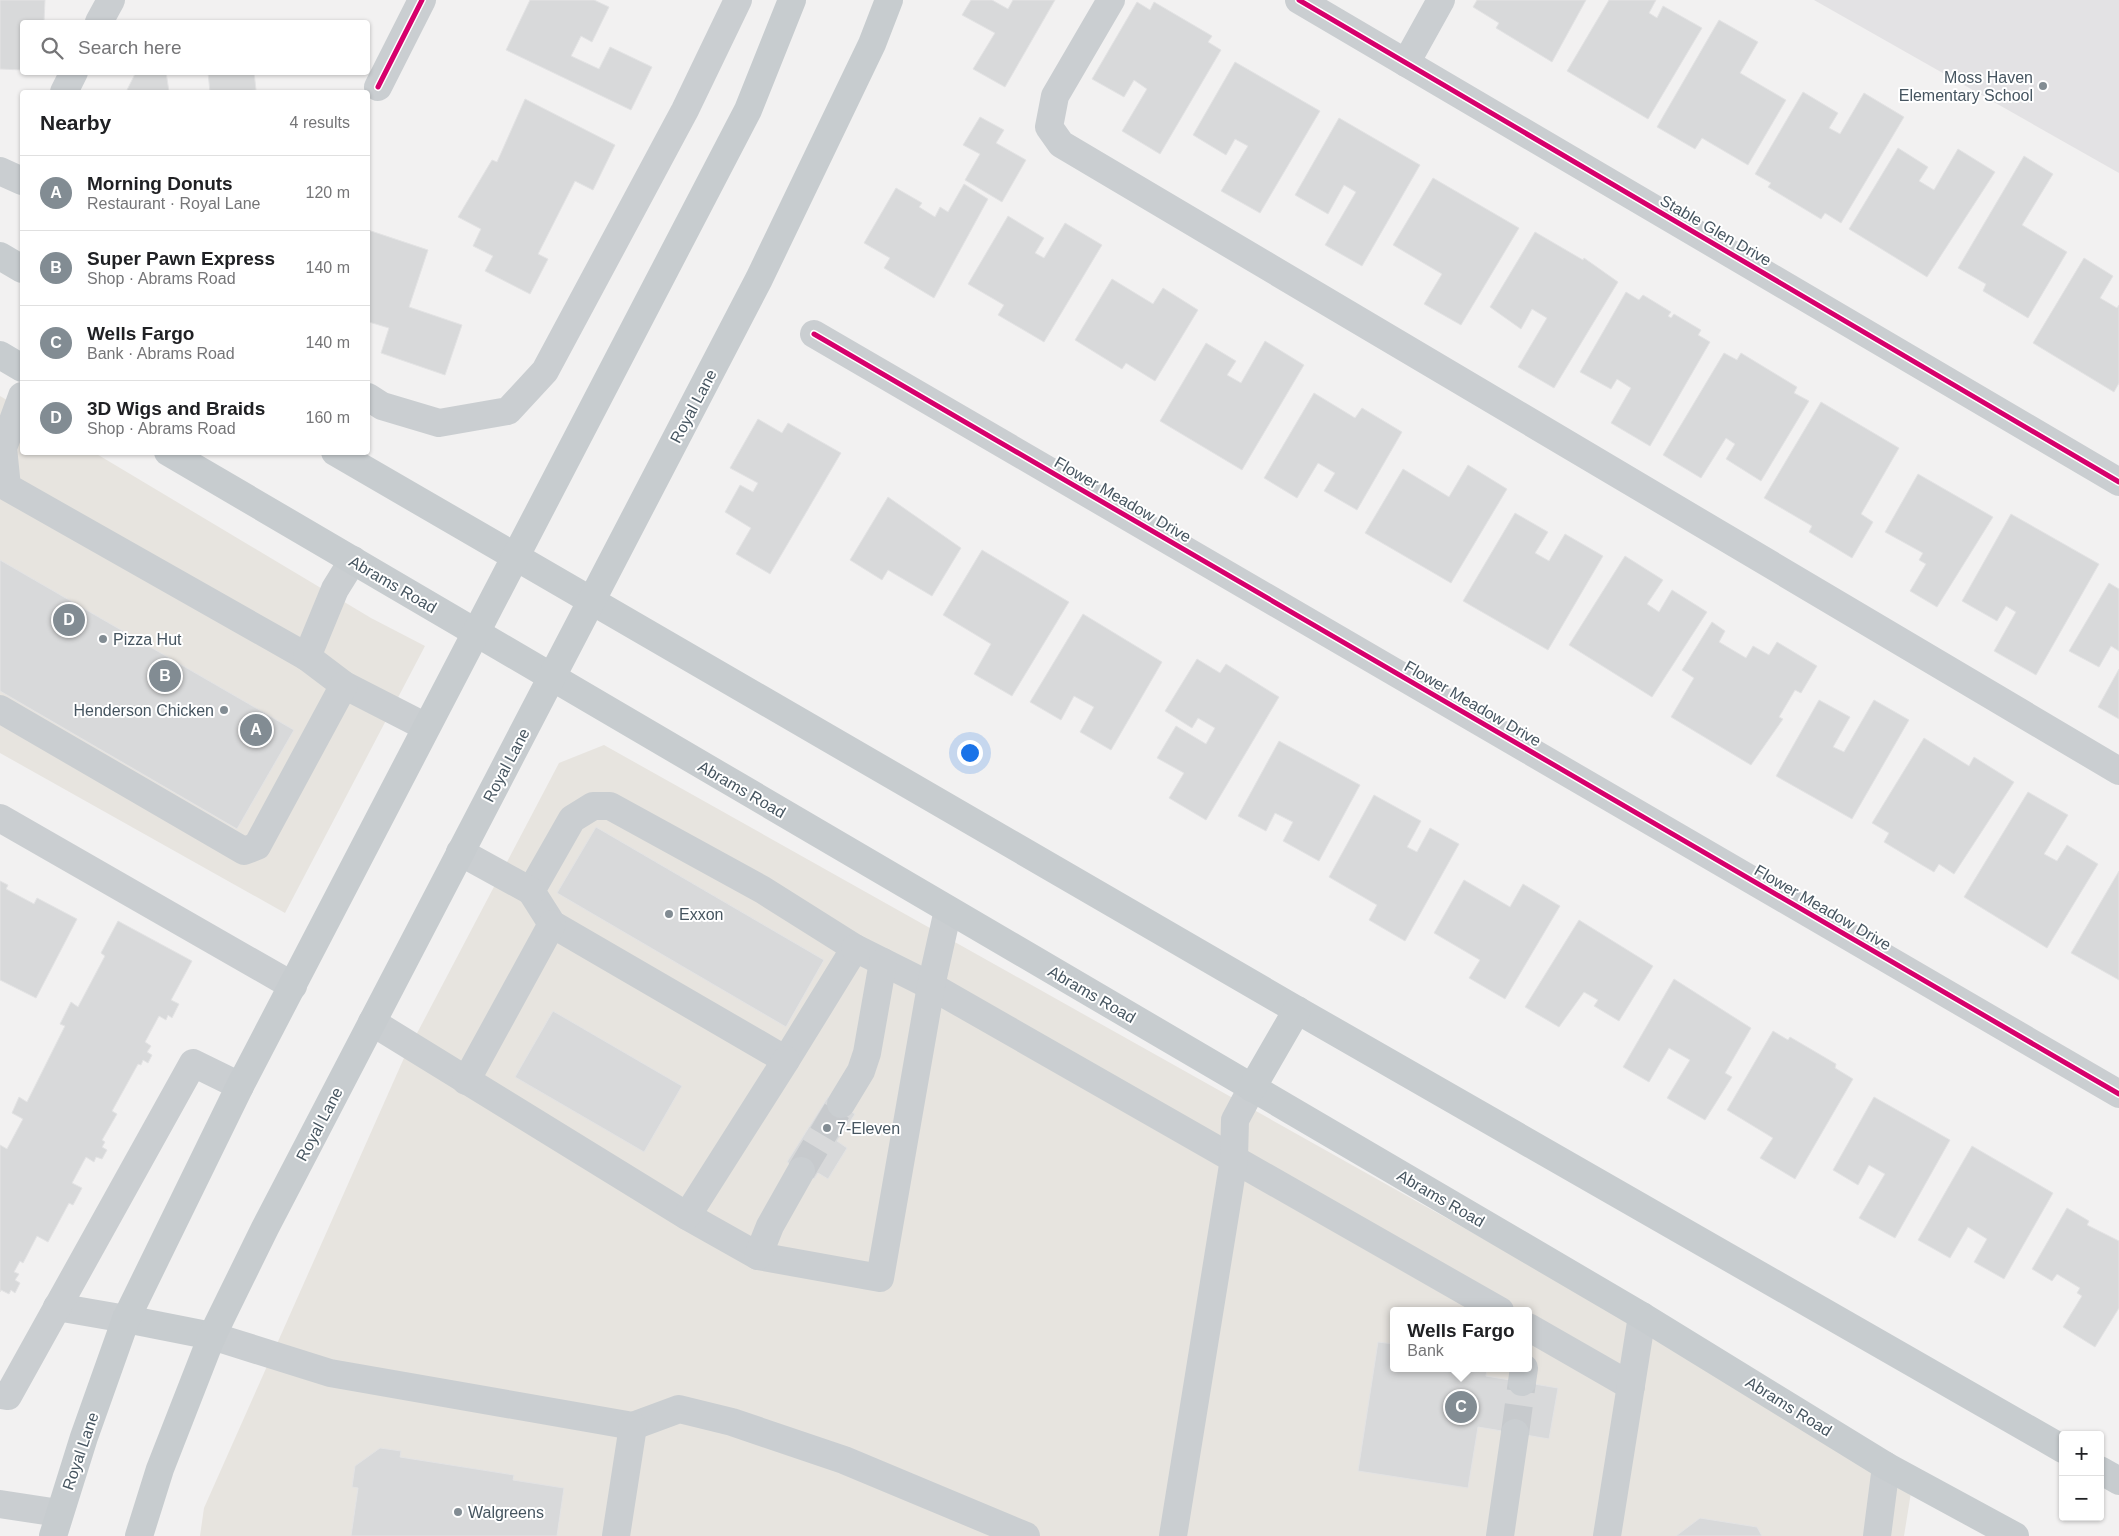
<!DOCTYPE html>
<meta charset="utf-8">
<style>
body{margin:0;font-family:Helvetica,sans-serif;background:#f6f6f6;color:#202124}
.controls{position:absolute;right:15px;bottom:15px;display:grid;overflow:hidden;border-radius:5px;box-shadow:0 1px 4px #0004}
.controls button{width:45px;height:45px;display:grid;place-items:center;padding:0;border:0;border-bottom:1px solid #e0e0e0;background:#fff;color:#202124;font:25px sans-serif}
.you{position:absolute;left:969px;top:752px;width:18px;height:18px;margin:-12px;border:4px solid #fff;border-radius:50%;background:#1a73e8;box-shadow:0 0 0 8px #1a73e833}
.badge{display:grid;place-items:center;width:32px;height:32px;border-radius:50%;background:#828c93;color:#fff;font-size:16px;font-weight:700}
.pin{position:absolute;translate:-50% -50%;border:2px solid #fff;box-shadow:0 1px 5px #0006}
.popup{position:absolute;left:1390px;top:1307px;width:142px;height:65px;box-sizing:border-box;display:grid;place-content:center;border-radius:5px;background:#fff;filter:drop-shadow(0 1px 4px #0005);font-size:16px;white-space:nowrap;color:#757577}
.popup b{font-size:19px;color:#202124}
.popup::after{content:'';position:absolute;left:50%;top:100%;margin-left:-10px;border:10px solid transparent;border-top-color:#fff}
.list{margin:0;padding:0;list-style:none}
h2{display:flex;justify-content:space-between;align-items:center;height:65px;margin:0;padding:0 20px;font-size:21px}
h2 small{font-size:16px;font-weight:400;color:#757577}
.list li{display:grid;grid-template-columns:32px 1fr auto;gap:15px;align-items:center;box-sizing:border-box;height:75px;padding:0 20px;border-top:1px solid #e0e0e0}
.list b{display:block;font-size:19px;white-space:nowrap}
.list p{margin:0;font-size:16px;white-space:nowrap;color:#757577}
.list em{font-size:16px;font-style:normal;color:#757577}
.icon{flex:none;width:28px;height:28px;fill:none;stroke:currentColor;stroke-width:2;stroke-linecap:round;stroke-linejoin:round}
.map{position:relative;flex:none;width:2119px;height:1536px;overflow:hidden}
.search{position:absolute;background:#fff;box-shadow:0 1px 4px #0004;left:20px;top:20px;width:350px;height:55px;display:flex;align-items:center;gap:12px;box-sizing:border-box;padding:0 18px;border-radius:5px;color:#757577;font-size:19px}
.panel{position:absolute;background:#fff;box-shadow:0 1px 4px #0004;left:20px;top:90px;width:350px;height:365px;border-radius:5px}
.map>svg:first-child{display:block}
</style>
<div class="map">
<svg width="2119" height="1536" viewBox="0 0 2119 1536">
<rect width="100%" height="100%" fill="#f2f1f1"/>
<!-- commercial -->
<g fill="#e7e4df" fill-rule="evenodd">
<polygon points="0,396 22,409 22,452 95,453 371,618 425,646 285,913 0,753"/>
<path d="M604,745L1913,1480L1904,1536H200L204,1508L404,1058L559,763ZM1394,1311H1528V1368H1394Z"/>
</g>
<!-- education -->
<polygon fill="#e3e2e4" points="1814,0 2119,0 2119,173"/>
<!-- building -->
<g fill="#d8d9da" stroke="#e3e3e4">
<polygon points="0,0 45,0 44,22 22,22 22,70 0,69"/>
<polygon points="530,0 594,0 609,7 592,42 581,36 571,56 599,69 610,47 652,67 631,110 506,50"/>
<polygon points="971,0 992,0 1008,9 1013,0 1055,0 1005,87 973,69 995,33 962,15"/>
<polygon points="1477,0 1586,0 1552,62 1496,28 1499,23 1473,7"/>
<polygon points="1609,0 1656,0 1649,13 1657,18 1663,6 1702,28 1648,119 1567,71"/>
<polygon points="1137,2 1150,10 1154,2 1212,36 1208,42 1221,50 1160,154 1122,131 1147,89 1134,80 1124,97 1092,79"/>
<polygon points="1719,20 1758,42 1740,73 1786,100 1748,165 1702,138 1695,149 1657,127"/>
<polygon points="1235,62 1320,111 1260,213 1221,191 1248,146 1235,139 1226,155 1193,135"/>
<polygon points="136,72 166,72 169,92 126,92"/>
<polygon points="208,72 254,72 256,90 248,91 248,92 210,92"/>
<polygon points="1803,92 1838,113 1829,128 1840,134 1864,93 1904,117 1841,223 1825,213 1821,219 1768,187 1771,183 1755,174"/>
<polygon points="525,99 615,145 593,190 575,181 538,254 548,259 530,294 485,271 493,256 473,246 481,229 458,217 492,160 497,162"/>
<polygon points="980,117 1004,130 996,143 1026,160 1002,202 965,180 980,154 963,145"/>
<polygon points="1339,118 1420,165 1362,266 1325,245 1356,192 1344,185 1328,214 1295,195"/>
<polygon points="1898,148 1928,167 1919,181 1934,190 1958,149 1995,172 1927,277 1849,229"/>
<polygon points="2024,156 2053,174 2022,225 2067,252 2028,318 1983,291 1986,284 1958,268"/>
<polygon points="1433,178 1519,228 1461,325 1424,304 1442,274 1393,245"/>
<polygon points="964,184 988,199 934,298 884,268 890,258 864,243 896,188 922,203 919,207 935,217 940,207 948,212"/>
<polygon points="1008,216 1044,238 1035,253 1044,258 1065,223 1102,245 1044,342 998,315 1004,305 968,284"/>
<polygon points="368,230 428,250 409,307 462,325 445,375 381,353 389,328 369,322 368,327"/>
<polygon points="1535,232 1583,260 1584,258 1618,282 1554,388 1518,367 1547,318 1532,309 1521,329 1490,307"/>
<polygon points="2084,258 2113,276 2100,298 2117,308 2119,305 2119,383 2114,392 2033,343"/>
<polygon points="1112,279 1153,304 1163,288 1198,310 1155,381 1126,363 1122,369 1075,340"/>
<polygon points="1626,292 1639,300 1643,295 1671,312 1668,316 1671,318 1674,314 1701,330 1698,335 1710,342 1650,446 1611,423 1631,388 1617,379 1611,389 1580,372"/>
<polygon points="1265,341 1304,365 1242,470 1160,421 1206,343 1236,361 1227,375 1241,383"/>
<polygon points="1724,353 1737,360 1741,353 1797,387 1794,393 1809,401 1761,481 1726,459 1735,444 1726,438 1701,478 1663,455"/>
<polygon points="1314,393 1355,418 1362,408 1402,432 1357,510 1324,491 1335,473 1318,463 1297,498 1264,478"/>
<polygon points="1821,402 1899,448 1861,514 1873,522 1852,558 1809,532 1812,526 1764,498"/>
<polygon points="758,419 782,433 788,423 841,453 770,574 736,554 751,528 725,512 740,485 753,492 758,483 730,468"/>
<polygon points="1468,465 1507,489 1451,583 1365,533 1403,469 1449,497"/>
<polygon points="1918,474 1993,517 1937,607 1910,591 1926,564 1919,560 1923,553 1885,532"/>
<polygon points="888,497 961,548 932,596 888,570 882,580 850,560"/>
<polygon points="1515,513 1548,532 1535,553 1549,561 1565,534 1603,556 1548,650 1463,601"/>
<polygon points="2011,514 2099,564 2036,675 1994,651 2016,612 2006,606 1997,621 1962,601"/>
<polygon points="982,550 1069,602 1012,696 974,674 991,644 943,615"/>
<polygon points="1625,556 1663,580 1647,604 1659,612 1672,590 1707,612 1652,697 1569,645"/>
<polygon points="0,560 294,730 237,829 0,691"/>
<polygon points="2109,583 2119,589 2119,651 2111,646 2099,667 2069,651"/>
<polygon points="1083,614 1162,662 1111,750 1080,732 1094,707 1074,696 1061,720 1030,702"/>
<polygon points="1712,622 1725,631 1719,642 1746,658 1753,646 1769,655 1777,642 1817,666 1801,693 1795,690 1779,717 1783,719 1751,765 1671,717 1694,678 1682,670"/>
<polygon points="1197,659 1220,673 1226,664 1279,697 1206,820 1169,798 1184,773 1157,758 1176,726 1206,744 1215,728 1198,718 1192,728 1165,711"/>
<polygon points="2119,669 2119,719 2098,707"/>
<polygon points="1819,700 1850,717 1833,747 1844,752 1874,700 1909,720 1852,819 1776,776"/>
<polygon points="1924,738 1969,766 1974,757 2014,782 1954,874 1939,864 1934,872 1922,865 1884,842 1889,833 1872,823"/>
<polygon points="1279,741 1360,785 1319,861 1283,841 1293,822 1275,813 1266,831 1238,816"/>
<polygon points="2028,792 2068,815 2044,854 2057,861 2067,845 2098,864 2047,948 1964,897"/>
<polygon points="1374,795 1421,821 1407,847 1417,852 1430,828 1459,844 1405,941 1369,920 1377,905 1329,877"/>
<polygon points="596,827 824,960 786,1027 557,893"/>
<polygon points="2119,871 2119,980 2071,953"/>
<polygon points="1464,880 1510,907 1523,884 1560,906 1505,999 1469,978 1480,960 1434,933"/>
<polygon points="0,881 8,885 6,889 34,904 37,898 77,919 36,998 0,980"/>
<polygon points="1579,920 1653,966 1619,1021 1594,1006 1598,1000 1584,992 1559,1027 1525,1007"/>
<polygon points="118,921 192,961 171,1000 179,1004 172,1018 168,1015 166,1020 159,1016 145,1042 151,1046 147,1052 152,1055 148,1063 143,1060 141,1065 138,1064 112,1111 117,1114 102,1140 105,1142 102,1147 107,1150 102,1159 96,1157 94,1162 86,1157 72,1183 82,1188 73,1205 69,1203 48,1242 37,1236 23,1263 20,1261 14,1272 19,1274 15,1280 20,1283 15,1293 11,1290 9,1294 1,1290 0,1292 0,1145 7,1149 23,1119 12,1113 19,1097 27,1102 65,1026 60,1024 71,1002 78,1007 105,956 101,953"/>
<polygon points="1674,979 1751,1028 1725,1073 1732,1077 1705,1120 1667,1098 1690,1060 1669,1048 1649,1082 1623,1067"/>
<polygon points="553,1011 682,1086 644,1152 515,1077"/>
<polygon points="1773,1031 1788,1040 1790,1037 1836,1064 1835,1068 1853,1079 1795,1179 1760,1158 1773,1138 1727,1110"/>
<polygon points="828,1097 855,1114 837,1141 847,1148 828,1179 818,1173 814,1179 787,1162"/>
<polygon points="1874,1097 1950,1140 1895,1238 1859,1218 1885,1174 1869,1165 1858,1185 1833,1170"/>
<polygon points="1972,1146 2053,1193 2004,1279 1974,1262 1987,1239 1968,1227 1950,1258 1918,1240"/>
<polygon points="2067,1208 2089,1221 2087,1225 2119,1241 2119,1308 2095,1347 2063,1327 2082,1296 2077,1293 2080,1288 2057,1274 2052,1281 2032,1269"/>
<polygon points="1378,1342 1394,1344 1394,1368 1487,1368 1486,1376 1558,1388 1549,1439 1478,1427 1468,1488 1358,1471"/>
<polygon points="380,1448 401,1451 400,1457 514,1475 513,1480 564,1488 557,1536 351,1536 358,1488 352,1487 355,1466"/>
<polygon points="1700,1518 1757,1527 1762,1536 1676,1536"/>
</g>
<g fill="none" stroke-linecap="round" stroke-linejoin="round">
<!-- minor-tunnel -->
<g stroke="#c7cacd" stroke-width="28" stroke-dasharray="28 14" stroke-linecap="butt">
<polyline points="801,1171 841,1104"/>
<polyline points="1515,1433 1522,1382"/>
</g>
<!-- minor -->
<g stroke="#caced1" stroke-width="28">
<polyline points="1111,0 1055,96 1049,127 1061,144 2119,771"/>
<polyline points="1299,0 2119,482"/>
<polyline points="99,22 111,0"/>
<polyline points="1406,63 1441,0"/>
<polyline points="378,87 422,0"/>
<polyline points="64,92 74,72"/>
<polyline points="0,171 22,181"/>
<polyline points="814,334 2119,1094"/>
<polyline points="22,396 3,448 7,487 307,657 344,685 426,727"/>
<polyline points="368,397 382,406 439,423 508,411 545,371 685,110 738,0"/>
<polyline points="307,657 335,589 353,560"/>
<polyline points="0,709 244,851 257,846 344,685"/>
<polygon points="593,806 610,806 763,890 855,948 786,1060 552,924 531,891 572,819"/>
<polyline points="0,818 293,986"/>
<polyline points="460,852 531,891"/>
<polyline points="855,948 931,986 1500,1311"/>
<polyline points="372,1022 687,1216 758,1256 880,1278 931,986 948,910"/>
<polyline points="466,1081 552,924"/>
<polyline points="841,1104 861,1071 867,1053 883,962"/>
<polyline points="687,1216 786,1060"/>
<polyline points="758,1256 770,1226 801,1171"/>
<polyline points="57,1307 126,1319"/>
<polyline points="1528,1327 1631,1386"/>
<polyline points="212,1336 330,1373 633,1426 679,1409 732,1422 844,1460 1026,1536"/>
<polyline points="1522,1382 1524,1368"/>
<polyline points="0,1395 8,1396 193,1063 240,1086"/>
<polyline points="0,1504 59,1513"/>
<polyline points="616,1536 633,1426"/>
<polyline points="1173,1536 1234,1159 1235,1120 1252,1088"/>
<polyline points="1500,1536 1515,1433"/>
<polyline points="1607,1536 1642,1316"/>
<polyline points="1877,1536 1886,1466"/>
</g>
<!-- major -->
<g stroke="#c7cccf" stroke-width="28">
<polyline points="0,256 22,269"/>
<polyline points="0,355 22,368"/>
<polyline points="168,452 1642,1316 1886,1466 2015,1536"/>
<polyline points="335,452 1297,1010 2063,1449"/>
<polyline points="1252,1088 1297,1010"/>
<polyline points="126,1319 212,1336"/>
<polyline points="2100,1470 2119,1481"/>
<polyline points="53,1536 84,1437 126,1319 240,1086 748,110 792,0"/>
<polyline points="139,1536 160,1469 212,1336 265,1228 759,279 872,44 889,0"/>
</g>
<defs>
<g id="cycleway">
<polyline points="1299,0 2119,482"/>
<polyline points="378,87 422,0"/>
<polyline points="814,334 2119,1094"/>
</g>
</defs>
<!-- cycleway casing -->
<use href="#cycleway" stroke="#fff" stroke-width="8"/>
<!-- cycleway -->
<use href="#cycleway" stroke="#d6006c" stroke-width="5"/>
</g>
<!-- markers -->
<g fill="#828c93" stroke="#fff" stroke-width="2">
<circle cx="2043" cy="86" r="5"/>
<circle cx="103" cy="639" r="5"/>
<circle cx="224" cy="710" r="5"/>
<circle cx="669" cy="914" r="5"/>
<circle cx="827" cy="1128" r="5"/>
<circle cx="458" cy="1512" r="5"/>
</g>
<g text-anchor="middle" stroke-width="4" stroke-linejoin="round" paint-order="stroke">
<!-- poi labels -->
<g font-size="16" fill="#465560" stroke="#fff" text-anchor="start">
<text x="2033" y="83" text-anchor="end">Moss Haven<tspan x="2033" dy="18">Elementary School</tspan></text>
<text x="113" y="645">Pizza Hut</text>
<text x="214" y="716" text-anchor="end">Henderson Chicken</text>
<text x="679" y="920">Exxon</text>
<text x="837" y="1134">7-Eleven</text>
<text x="468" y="1518">Walgreens</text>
</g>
<!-- street labels -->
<g font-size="16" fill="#465560" stroke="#fff">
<text transform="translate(1716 230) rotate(30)" y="6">Stable Glen Drive</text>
<text transform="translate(693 406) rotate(-62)" y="6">Royal Lane</text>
<text transform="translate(1123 499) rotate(30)" y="6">Flower Meadow Drive</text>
<text transform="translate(393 584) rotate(30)" y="6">Abrams Road</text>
<text transform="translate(1473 703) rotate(30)" y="6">Flower Meadow Drive</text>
<text transform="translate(506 765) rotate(-62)" y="6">Royal Lane</text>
<text transform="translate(742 789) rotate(30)" y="6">Abrams Road</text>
<text transform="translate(1823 907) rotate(30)" y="6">Flower Meadow Drive</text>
<text transform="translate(1092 994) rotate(30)" y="6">Abrams Road</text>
<text transform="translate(319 1124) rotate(-62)" y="6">Royal Lane</text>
<text transform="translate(1441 1198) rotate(30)" y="6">Abrams Road</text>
<text transform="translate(1789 1406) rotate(32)" y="6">Abrams Road</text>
<text transform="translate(80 1451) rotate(-71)" y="6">Royal Lane</text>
</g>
</g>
</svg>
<div class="controls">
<button>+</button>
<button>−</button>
</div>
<div class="you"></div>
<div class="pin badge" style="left:256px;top:730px">A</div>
<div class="pin badge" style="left:165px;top:676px">B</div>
<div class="pin badge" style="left:1461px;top:1407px">C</div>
<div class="popup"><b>Wells Fargo</b>Bank</div>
<div class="pin badge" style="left:69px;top:620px">D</div>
<div class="search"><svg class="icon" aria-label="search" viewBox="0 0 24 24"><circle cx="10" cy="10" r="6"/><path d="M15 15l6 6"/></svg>Search here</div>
<section class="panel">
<h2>Nearby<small>4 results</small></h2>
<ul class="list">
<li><span class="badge">A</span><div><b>Morning Donuts</b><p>Restaurant · Royal Lane</p></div><em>120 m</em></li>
<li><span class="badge">B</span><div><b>Super Pawn Express</b><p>Shop · Abrams Road</p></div><em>140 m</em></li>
<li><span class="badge">C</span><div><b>Wells Fargo</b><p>Bank · Abrams Road</p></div><em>140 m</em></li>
<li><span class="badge">D</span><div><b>3D Wigs and Braids</b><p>Shop · Abrams Road</p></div><em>160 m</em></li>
</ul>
</section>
</div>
